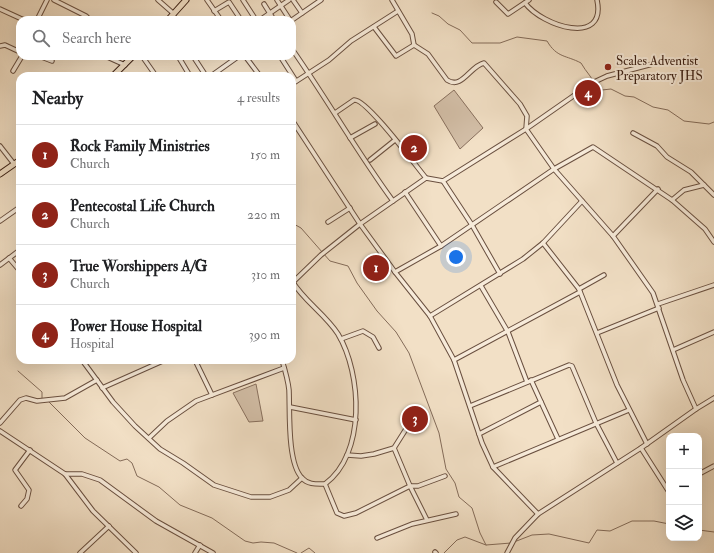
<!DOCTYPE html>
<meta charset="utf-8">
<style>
body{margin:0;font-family:"IM FELL Double Pica",serif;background:#f2f2f2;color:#202124}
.controls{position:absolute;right:12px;bottom:12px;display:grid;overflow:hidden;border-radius:8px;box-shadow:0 4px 16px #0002}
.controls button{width:36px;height:36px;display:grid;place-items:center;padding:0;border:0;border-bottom:1px solid #e0e0e0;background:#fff;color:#202124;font:20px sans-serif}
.you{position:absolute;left:456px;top:257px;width:14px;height:14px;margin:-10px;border:3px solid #fff;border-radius:50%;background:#1a73e8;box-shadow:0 0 0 6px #1a73e833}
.badge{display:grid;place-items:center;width:26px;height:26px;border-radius:50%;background:#8f2418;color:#fff;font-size:13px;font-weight:700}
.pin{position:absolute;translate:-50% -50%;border:2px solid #fff;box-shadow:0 1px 4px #0006}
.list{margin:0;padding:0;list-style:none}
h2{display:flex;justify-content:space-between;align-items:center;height:52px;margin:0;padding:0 16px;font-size:17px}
h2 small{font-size:13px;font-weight:400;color:#757577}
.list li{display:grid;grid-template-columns:26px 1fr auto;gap:12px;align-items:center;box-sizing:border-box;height:60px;padding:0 16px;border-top:1px solid #e0e0e0}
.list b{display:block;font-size:15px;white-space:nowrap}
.list p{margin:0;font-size:13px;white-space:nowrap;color:#757577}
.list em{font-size:13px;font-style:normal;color:#757577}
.icon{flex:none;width:22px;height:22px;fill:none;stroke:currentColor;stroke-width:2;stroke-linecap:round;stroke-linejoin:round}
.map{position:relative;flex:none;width:714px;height:553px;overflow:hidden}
.search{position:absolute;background:#fff;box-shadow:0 4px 16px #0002;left:16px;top:16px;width:280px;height:44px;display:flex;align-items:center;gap:10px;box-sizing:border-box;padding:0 14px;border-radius:12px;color:#757577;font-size:15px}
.panel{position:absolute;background:#fff;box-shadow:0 4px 16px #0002;left:16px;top:72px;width:280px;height:292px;border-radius:12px}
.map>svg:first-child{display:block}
</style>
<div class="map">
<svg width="714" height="553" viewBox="0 0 714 553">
<rect width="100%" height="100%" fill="#f2e0c6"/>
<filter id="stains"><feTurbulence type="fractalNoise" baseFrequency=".005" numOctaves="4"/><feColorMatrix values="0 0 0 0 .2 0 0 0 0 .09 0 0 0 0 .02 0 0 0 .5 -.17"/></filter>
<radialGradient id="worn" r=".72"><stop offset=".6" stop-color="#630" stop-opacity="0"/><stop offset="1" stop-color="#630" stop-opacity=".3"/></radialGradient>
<!-- pitch -->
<g fill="#d3bfa8" stroke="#88705e">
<polygon points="454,90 483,128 460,149 434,106"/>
<polygon points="256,384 263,421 249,422 233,393"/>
</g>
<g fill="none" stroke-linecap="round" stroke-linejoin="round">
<!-- stream -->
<g stroke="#846c5a" stroke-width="1">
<path d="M432,13L439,16L448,24L460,30L472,43H500L517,37L547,41C557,58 566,55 581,63C586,72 593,78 597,88L602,90L611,89L625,96L634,97L653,107L668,110L684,121L709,124L714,122"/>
<polyline points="292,223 301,228 330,261 348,266 357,283 377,311 396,332 409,353 439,433 446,469 455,483 459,497 472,508 480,533 486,545"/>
<polyline points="18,371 42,392 42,399"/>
<polyline points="48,401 85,438 120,461 127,459 132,463 137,476 159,487 180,505 212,518 245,541 253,543 261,542 274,543 297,553"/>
<polyline points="699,530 714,532"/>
<polyline points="514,542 532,535 549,534 589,543 597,530 610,531 632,521 654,521 669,524"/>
<polyline points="301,553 309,548 315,553"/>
<polyline points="444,553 457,540 465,537 486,545 511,543"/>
</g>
<defs>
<g id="street">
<polyline points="54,0 86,16 88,18 88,20"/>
<polyline points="158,0 174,14"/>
<polyline points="207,0 221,20"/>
<polyline points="243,0 256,20"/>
<polyline points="277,0 290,20"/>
<polyline points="293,0 302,13"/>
<path d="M392,0L412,34L414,45L428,54L447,80C462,90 470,66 484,63L520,104L527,116L526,129L554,169L613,236L653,293L683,380L696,409"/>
<polyline points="496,2 508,14 529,0"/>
<path d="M525,3C542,26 607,47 597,0"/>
<polyline points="264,4 274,20"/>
<polyline points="0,9 24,20"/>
<polyline points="214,11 229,2 241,20"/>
<polyline points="37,20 47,0"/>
<polyline points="260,20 289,0"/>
<polyline points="292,20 321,0"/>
<polyline points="374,27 396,56 414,45"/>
<polyline points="0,46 5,45 20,52"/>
<path d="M292,49C327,99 357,152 393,201"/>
<polyline points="39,56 52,61"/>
<polyline points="105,56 125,65"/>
<polyline points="142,56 156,76"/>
<polyline points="178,56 190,76"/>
<polyline points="193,56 206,76"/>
<polyline points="245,56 260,76"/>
<polyline points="280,56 296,81"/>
<polyline points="13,71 22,56"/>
<polyline points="211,76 239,56"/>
<polyline points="292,84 329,60 351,41 398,11"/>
<path d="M335,113L354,100C366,98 416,166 426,178"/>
<polyline points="292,120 360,224 395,272 430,316 454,360 482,443 493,467 538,514"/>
<polyline points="633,133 657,146 667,157 691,172 714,195"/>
<polyline points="350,138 375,124"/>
<polyline points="0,146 14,164"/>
<polyline points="370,160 395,140"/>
<polyline points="443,181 472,225 500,274"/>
<polyline points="405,192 441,246"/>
<polyline points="672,200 684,190 704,185"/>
<polyline points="0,221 20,207"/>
<polyline points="328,222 350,208"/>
<polyline points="613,236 658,189"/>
<polyline points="543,243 579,289 617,385 647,444"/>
<polyline points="9,258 20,271"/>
<polyline points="0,265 20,250"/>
<polyline points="395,272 441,246 554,169 593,147 672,200 705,229 714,242"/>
<polyline points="292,283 321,255 360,224 426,178 443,181 526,129 592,83 607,76 664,61"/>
<polyline points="481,286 508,332 527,382"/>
<polyline points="579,289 604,275"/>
<polyline points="658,304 714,285"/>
<polyline points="430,316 523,259 543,243 582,201"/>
<polyline points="597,333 659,308"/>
<polyline points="341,339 363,331 373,337 379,348"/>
<polyline points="673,350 714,332"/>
<polyline points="82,360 113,402 135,426 160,449 183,463 214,485 251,497 270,497 289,490 302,478"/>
<polyline points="195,360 212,395"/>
<path d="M282,360C285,370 288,380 289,390C290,411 287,463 302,478C308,485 317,484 325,484C366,454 362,374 338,334C325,314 304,301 292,281"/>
<polyline points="454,360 580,292"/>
<polyline points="531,380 558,439"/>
<polyline points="102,388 165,360"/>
<polyline points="470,406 569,365 572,366 596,423 617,463"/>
<polyline points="290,407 356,420"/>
<polyline points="0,423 20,400 26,398 37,401 65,398 97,380"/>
<polyline points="0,431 65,474 93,511 136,553"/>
<polyline points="479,434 541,402"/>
<polyline points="149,438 167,421 196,401 284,368"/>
<polyline points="394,448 410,486 427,520"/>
<polyline points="641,448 669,492"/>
<polyline points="347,455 361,456 374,454 394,448 406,429"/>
<polyline points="493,467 629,410"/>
<polyline points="65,474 82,474 100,480 156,521 213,553"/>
<polyline points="699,474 714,466"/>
<polyline points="325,484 337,513 344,516 356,513 410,486 418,486 445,476"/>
<polyline points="21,506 27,499 29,490 15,470 30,450"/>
<polyline points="377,538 412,524 456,514"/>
<polyline points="435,552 436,553"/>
<polyline points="80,553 109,526"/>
<polyline points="195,553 200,545"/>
<polyline points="507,553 515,538 538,514 641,448 696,409 714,398"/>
</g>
<g id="primary">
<polyline points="168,20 186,0"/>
<polyline points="113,76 133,56"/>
<polyline points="0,174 20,160"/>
</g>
</defs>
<!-- street casing -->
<use href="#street" stroke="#6a5040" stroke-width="5.5"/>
<!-- primary casing -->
<use href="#primary" stroke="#3c2014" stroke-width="7"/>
<!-- street -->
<use href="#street" stroke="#f7ebda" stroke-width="3.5"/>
<!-- primary -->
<use href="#primary" stroke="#f2e0c6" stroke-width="5"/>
</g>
<!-- markers -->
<circle fill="#8f2418" stroke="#f7ebda" stroke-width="1.5" cx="608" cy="67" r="4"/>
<g text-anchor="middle" stroke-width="4" stroke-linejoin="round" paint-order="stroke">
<!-- poi labels -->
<g font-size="13" fill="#3c2014" stroke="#f7ebda" text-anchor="start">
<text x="616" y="65">Scales Adventist<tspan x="616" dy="15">Preparatory JHS</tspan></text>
</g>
</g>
<rect width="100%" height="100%" filter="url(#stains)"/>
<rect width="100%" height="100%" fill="url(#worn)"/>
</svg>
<div class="controls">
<button>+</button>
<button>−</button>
<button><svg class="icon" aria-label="layers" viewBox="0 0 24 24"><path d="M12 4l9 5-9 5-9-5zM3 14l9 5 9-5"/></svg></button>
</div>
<div class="you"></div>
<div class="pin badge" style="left:376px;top:268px">1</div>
<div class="pin badge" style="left:414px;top:148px">2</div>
<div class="pin badge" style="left:415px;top:419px">3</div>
<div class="pin badge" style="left:588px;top:93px">4</div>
<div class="search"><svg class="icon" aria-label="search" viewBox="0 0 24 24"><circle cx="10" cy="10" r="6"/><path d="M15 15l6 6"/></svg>Search here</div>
<section class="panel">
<h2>Nearby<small>4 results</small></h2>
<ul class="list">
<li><span class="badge">1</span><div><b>Rock Family Ministries</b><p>Church</p></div><em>150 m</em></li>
<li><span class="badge">2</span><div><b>Pentecostal Life Church</b><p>Church</p></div><em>220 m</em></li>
<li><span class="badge">3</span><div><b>True Worshippers A/G</b><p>Church</p></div><em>310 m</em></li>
<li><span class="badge">4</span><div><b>Power House Hospital</b><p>Hospital</p></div><em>390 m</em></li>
</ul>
</section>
</div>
